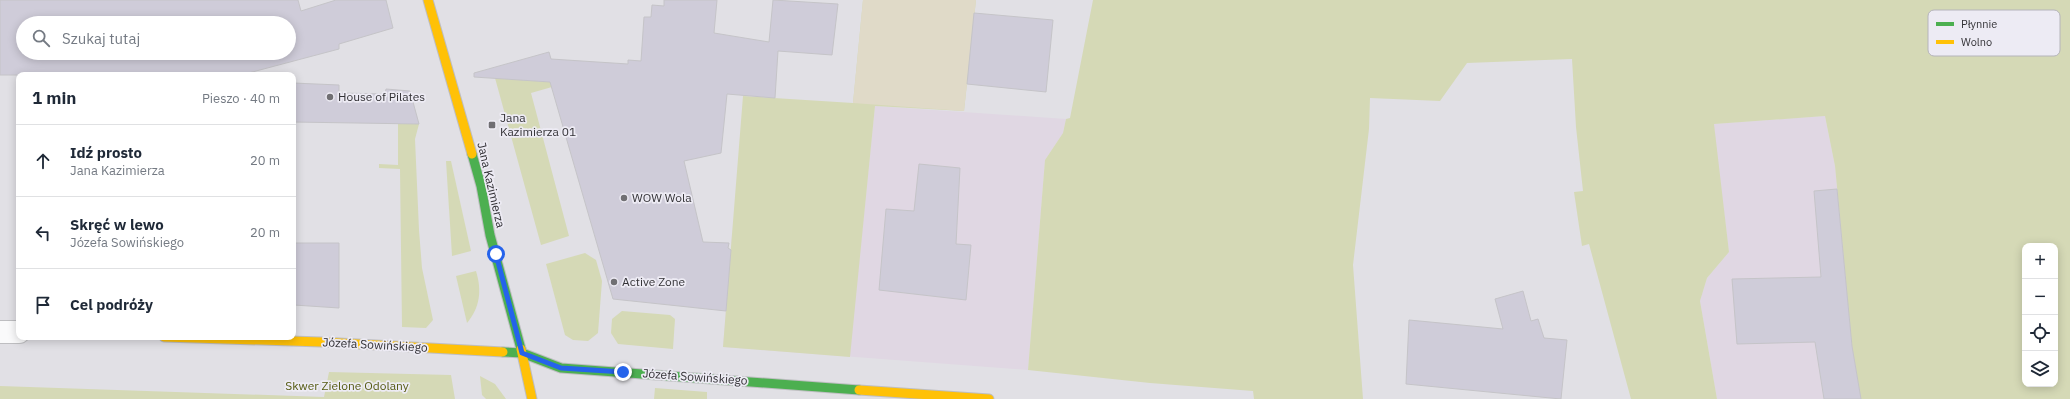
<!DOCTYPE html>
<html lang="pl">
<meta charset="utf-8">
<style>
body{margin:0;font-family:"IBM Plex Sans",sans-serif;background:#f6f6f7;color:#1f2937}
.controls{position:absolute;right:12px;bottom:12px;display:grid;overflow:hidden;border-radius:8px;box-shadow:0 2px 10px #0003}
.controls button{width:36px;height:36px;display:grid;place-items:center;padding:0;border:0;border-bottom:1px solid #e0e1e3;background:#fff;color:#1f2937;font:20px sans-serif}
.stop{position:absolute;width:12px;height:12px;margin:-9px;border:3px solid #2563eb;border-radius:50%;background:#fff}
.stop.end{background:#2563eb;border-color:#fff;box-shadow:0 1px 4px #0008}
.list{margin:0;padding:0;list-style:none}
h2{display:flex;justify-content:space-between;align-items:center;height:52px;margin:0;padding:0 16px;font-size:17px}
h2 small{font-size:13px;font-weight:400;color:#747a83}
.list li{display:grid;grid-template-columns:26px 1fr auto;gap:12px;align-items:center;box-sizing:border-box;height:72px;padding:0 16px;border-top:1px solid #e0e1e3}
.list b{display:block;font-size:15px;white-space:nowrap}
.list p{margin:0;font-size:13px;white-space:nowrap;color:#747a83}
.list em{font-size:13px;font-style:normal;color:#747a83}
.icon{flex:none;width:22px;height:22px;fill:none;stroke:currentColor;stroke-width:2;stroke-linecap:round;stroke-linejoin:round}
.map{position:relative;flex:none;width:2070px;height:399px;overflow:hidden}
.search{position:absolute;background:#fff;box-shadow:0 2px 10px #0003;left:16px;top:16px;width:280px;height:44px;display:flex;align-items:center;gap:10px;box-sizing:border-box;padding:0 14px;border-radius:22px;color:#747a83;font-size:15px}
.panel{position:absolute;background:#fff;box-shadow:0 2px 10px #0003;left:16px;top:72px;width:280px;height:268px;border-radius:8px}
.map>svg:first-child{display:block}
</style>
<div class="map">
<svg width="2070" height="399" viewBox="0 0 2070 399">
<rect width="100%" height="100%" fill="#e1e0e5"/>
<!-- industrial -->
<g fill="#e0d7e3">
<polygon points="875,106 1066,119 1063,133 1045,160 1028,370 723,347 732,234 858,272"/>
<polygon points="1825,116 1835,166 1852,346 1861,399 1717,399 1700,301 1707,278 1729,252 1713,124"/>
</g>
<!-- green -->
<g fill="#d5d9b6" fill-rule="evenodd">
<polygon points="863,0 976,0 964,111 875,106 850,357 723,347 743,96 853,103"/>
<path d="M1093,0H2070V399H1861L1852,346L1835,166L1825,116L1714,124L1729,252L1707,278L1700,301L1717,399H1631L1589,244L1582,246L1574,192L1583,191L1576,127L1572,59L1467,63L1440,101L1370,98L1369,129L1353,265L1363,399H1254L1253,391L1150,383L1028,370L1045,160L1063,133L1066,119L1070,118ZM2025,246H2055V384H2025Z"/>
<polygon points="495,78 551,82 552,87 531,93 569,236 541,245"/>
<polygon points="398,124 419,124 415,139 419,230 422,268 433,320 426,328 402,327 400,169 379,168 379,164 398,165"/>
<polygon points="446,161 451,161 471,251 452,256"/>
<polygon points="585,253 596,260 602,281 598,333 588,341 573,340 565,335 546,264"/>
<path d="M476,271C482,291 480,307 467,323L456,276Z"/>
<polygon points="622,311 670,315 675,319 673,349 618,344 611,333 612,319"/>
<polygon points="329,372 451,375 455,399 0,399 0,386 324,397"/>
<polygon points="480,376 495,384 506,399 486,399 482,395"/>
<polygon points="655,388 707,392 707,399 654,399"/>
</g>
<!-- sand -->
<polygon fill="#e0dac8" points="863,0 976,0 964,111 853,103"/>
<!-- building -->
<g fill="#cfccd9" stroke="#c5c4c8" fill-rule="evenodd">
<path d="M0,0H298L301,11L336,0H386L393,28L339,44V49L241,75H0ZM23,23H289V53H23Z"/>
<polygon points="664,0 717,0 714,33 769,42 773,0 838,4 832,55 778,51 775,98 727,94 721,153 684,161 703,242 729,243 728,248 731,250 726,311 613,299 550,82 474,77 474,73 549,52 551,59 628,64 628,60 641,61 644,17 651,17 652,5 664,6"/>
<polygon points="974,13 1053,20 1046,92 967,84"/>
<polygon points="293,83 339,85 339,93 385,94 386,89 410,91 419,124 293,122"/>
<polygon points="919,164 960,168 956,244 971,245 966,300 879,290 886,209 914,211"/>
<polygon points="1837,189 1852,346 1861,399 1824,399 1815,342 1737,344 1732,279 1821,277 1814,191"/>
<polygon points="295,243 339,243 339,308 294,305"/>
<polygon points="1523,291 1531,321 1538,319 1544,338 1567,340 1561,399 1406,384 1409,320 1503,329 1495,299"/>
</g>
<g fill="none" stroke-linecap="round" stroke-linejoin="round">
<defs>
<polyline id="street" points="0,332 19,332"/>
<g id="fast">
<polyline points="472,154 481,186 490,235 521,349"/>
<polyline points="503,352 522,353 561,368 859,390"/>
</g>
<g id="slow">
<polyline points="428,0 472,154"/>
<polyline points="164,337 321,342 503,352"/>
<polyline points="521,349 532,399"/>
<polyline points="859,390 989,399"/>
</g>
</defs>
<!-- street casing -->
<use href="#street" stroke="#bebec1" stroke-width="24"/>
<!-- fast casing -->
<use href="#fast" stroke="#bebec1" stroke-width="11"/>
<!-- slow casing -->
<use href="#slow" stroke="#bebec1" stroke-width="11"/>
<!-- street -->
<use href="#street" stroke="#fafafb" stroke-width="22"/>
<!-- fast -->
<use href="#fast" stroke="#4caf50" stroke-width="9"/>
<!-- slow -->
<use href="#slow" stroke="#ffc107" stroke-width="9"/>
</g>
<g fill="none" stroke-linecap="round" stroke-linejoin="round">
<!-- route -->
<polyline stroke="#2563eb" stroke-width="5" points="496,254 522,353 561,368 623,372"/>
</g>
<!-- markers -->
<g fill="#706f73" stroke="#edebf4" stroke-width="1.5">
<circle cx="330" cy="97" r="4"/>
<rect x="488" y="121" width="8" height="8" rx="2"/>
<circle cx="624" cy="198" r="4"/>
<circle cx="614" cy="282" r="4"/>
</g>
<g text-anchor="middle" stroke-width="3.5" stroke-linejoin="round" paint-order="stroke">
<!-- poi labels -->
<g font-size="12" fill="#333236" stroke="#edebf4" text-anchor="start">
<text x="338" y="101">House of Pilates</text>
<text x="500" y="122">Jana<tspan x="500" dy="14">Kazimierza 01</tspan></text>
<text x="632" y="202">WOW Wola</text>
<text x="622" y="286">Active Zone</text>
</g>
<!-- street labels -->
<g font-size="12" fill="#333236" stroke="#edebf4">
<text transform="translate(491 185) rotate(77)" y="4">Jana Kazimierza</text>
<text transform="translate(375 345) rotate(3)" y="4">Józefa Sowińskiego</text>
<text transform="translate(695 377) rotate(4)" y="4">Józefa Sowińskiego</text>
</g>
<!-- park labels -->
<g font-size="12" fill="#555b12" stroke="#edebf4">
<text x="347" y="390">Skwer Zielone Odolany</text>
</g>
</g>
<!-- legend -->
<rect x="1928" y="10" width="132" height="46" rx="6" fill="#edebf4" stroke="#b5b4bb" stroke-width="1"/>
<rect x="1936" y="22" width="18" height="4" fill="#4caf50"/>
<rect x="1936" y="40" width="18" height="4" fill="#ffc107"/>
<g font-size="11" fill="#333236">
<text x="1961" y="28">Płynnie</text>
<text x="1961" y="46">Wolno</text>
</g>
</svg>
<div class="controls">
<button>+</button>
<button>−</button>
<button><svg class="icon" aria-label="locate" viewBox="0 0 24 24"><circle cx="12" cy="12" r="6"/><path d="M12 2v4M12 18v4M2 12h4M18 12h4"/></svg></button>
<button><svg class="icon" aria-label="layers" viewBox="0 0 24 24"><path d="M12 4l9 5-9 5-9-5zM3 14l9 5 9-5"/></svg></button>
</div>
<div class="stop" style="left:496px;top:254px"></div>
<div class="stop end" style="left:623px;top:372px"></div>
<div class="search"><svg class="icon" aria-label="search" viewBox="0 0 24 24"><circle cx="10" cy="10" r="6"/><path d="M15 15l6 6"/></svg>Szukaj tutaj</div>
<section class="panel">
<h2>1 min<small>Pieszo · 40 m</small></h2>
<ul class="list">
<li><svg class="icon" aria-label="ahead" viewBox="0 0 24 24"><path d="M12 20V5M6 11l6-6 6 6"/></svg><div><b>Idź prosto</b><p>Jana Kazimierza</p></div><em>20 m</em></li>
<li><svg class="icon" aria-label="left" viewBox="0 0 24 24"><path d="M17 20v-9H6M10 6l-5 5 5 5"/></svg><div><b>Skręć w lewo</b><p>Józefa Sowińskiego</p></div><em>20 m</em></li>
<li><svg class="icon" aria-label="arrive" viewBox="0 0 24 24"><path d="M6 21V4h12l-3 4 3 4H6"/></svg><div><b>Cel podróży</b></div></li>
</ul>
</section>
</div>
